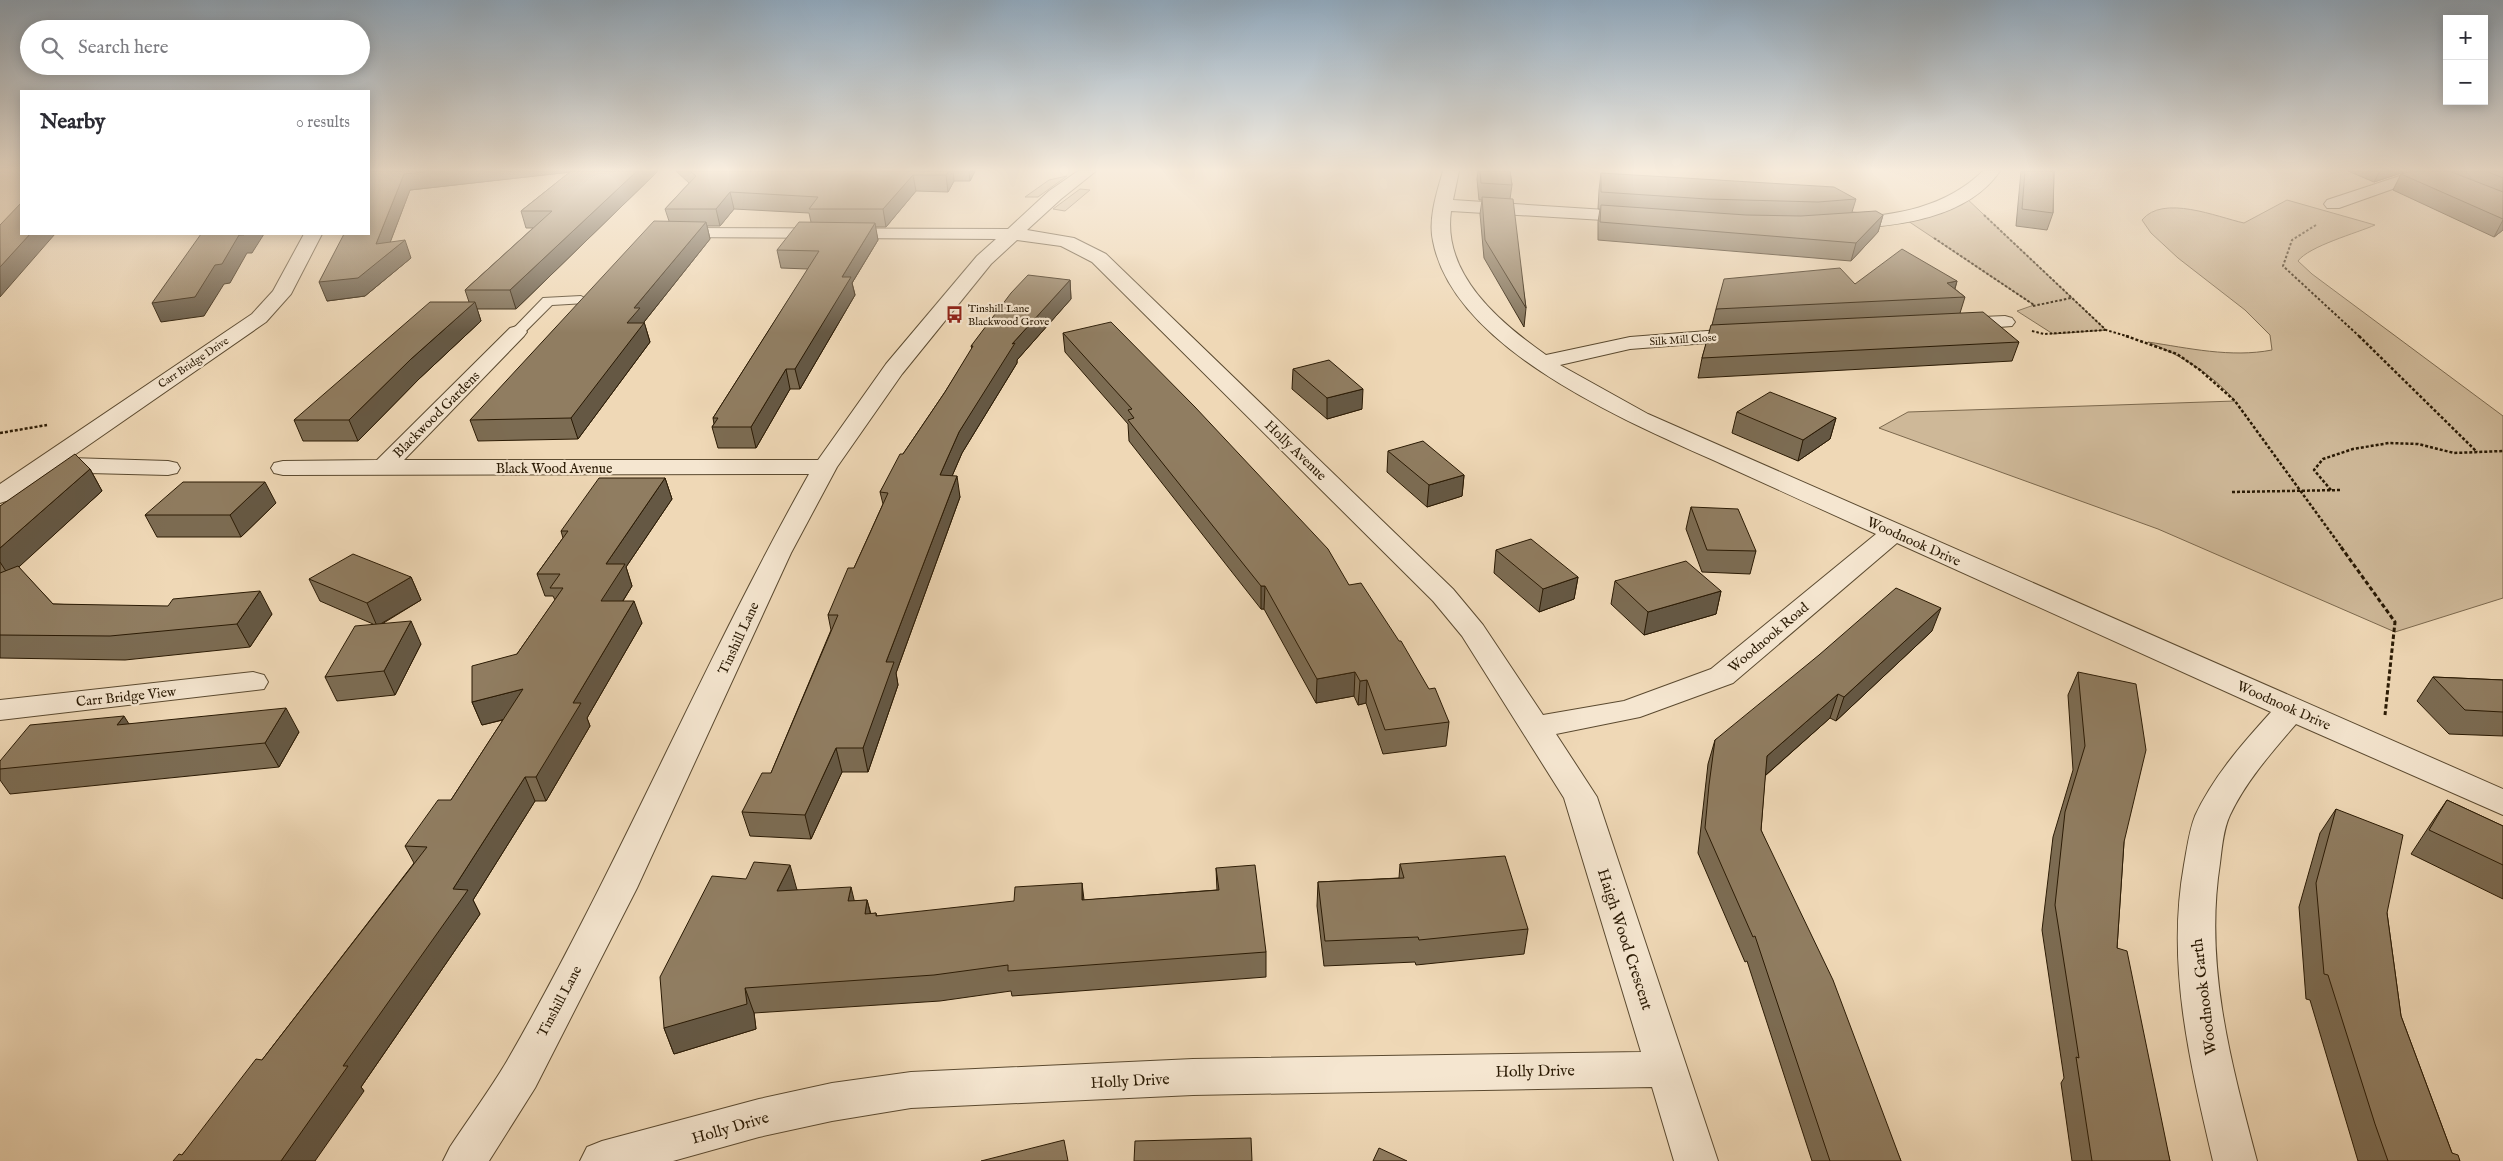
<!DOCTYPE html>
<meta charset="utf-8">
<style>
body{margin:0;font-family:"IM FELL English",serif;background:#f7f7f7;color:#2b2b33}
.controls{position:absolute;right:15px;top:15px;display:grid;overflow:hidden;border-radius:0px;box-shadow:0 2px 12px #0003}
.controls button{width:45px;height:45px;display:grid;place-items:center;padding:0;border:0;border-bottom:1px solid #e1e1e2;background:#fff;color:#2b2b33;font:25px sans-serif}
.list{margin:0;padding:0;list-style:none}
h2{display:flex;justify-content:space-between;align-items:center;height:65px;margin:0;padding:0 20px;font-size:21px}
h2 small{font-size:16px;font-weight:400;color:#7c7c81}
.icon{flex:none;width:28px;height:28px;fill:none;stroke:currentColor;stroke-width:2;stroke-linecap:round;stroke-linejoin:round}
.map{position:relative;flex:none;width:2503px;height:1161px;overflow:hidden}
.search{position:absolute;background:#fff;box-shadow:0 2px 12px #0003;left:20px;top:20px;width:350px;height:55px;display:flex;align-items:center;gap:12px;box-sizing:border-box;padding:0 18px;border-radius:28px;color:#7c7c81;font-size:19px}
.panel{position:absolute;background:#fff;box-shadow:0 2px 12px #0003;left:20px;top:90px;width:350px;height:145px;border-radius:0px}
.map>svg:first-child{display:block}
</style>
<div class="map">
<svg width="2503" height="1161" viewBox="0 0 2503 1161">
<rect width="100%" height="100%" fill="#efd8b6"/>
<filter id="stains"><feTurbulence type="fractalNoise" baseFrequency=".004" numOctaves="4"/><feColorMatrix values="0 0 0 0 .2 0 0 0 0 .09 0 0 0 0 .02 0 0 0 .5 -.17"/></filter>
<radialGradient id="worn" r=".72"><stop offset=".6" stop-color="#630" stop-opacity="0"/><stop offset="1" stop-color="#630" stop-opacity=".3"/></radialGradient>
<!-- green -->
<g fill="#ceb898" stroke="#7c694e">
<polygon points="1067,176 1038,197 1025,197 1049,180"/>
<polygon points="1080,189 1090,190 1065,211 1053,209"/>
<polygon points="1964,196 2106,330 2053,334 2017,311 2034,305 1902,217"/>
<path d="M2287,200L2375,225C2357,233 2309,246 2298,261L2312,274L2503,416V598L2395,632L2158,529L1879,428L1908,412L2235,401C2213,374 2180,355 2148,342C2188,348 2231,358 2272,350L2270,335L2245,310L2178,258L2151,233L2142,220C2163,194 2217,217 2244,223Z"/>
</g>
<g fill="none" stroke-linecap="round" stroke-linejoin="round">
<defs>
<polygon id="lane" points="581,296 588,300 586,303 552,305 522,335 512,335 510,332 543,298"/>
<g id="street">
<path d="M1078,171H1096L1061,199L1027,230L1074,238L1106,254L1453,589L1483,625L1543,715L1624,701L1711,669L1876,534C1825,511 1774,488 1724,465C1633,424 1454,351 1433,241C1428,219 1437,192 1443,171H1459L1453,200L1637,212L1643,213L1646,217L1643,221L1637,222L1451,211C1442,274 1499,322 1546,355L1630,337L1746,328L1753,330L1756,334L1753,338L1746,340L1630,349L1560,365L1648,414L2503,789V815L2296,724C2272,752 2246,781 2230,815C2223,830 2222,848 2220,863C2204,965 2231,1063 2257,1161H2213C2190,1063 2166,965 2184,865C2187,849 2189,831 2195,816C2213,777 2242,744 2271,712L1897,543L1733,683L1640,717L1556,734L1597,797L1718,1161H1674L1652,1087L1193,1095L911,1108L832,1121L759,1137L673,1161H580L587,1147L602,1141L759,1099L832,1083L911,1072L1193,1059L1641,1052L1564,798L1462,636L1433,601L1092,262L1061,246L1017,240L991,264L902,374L837,467L791,553L637,888L535,1088L489,1161H443L450,1147C469,1118 490,1090 507,1061C617,870 701,666 809,474L283,475L274,473L271,468L274,463L283,461L377,460L510,328L517,326L524,328L527,332L524,336L404,460H818L886,364L977,256L996,239L670,237L664,236L661,232L664,228L1008,229L1049,191Z"/>
<path d="M1983,171H2000C1967,219 1897,226 1845,229L1839,228L1836,224L1839,220L1845,219C1896,215 1945,208 1983,171Z"/>
<polygon points="2415,171 2434,171 2436,174 2434,177 2415,181 2339,208 2327,208 2324,204 2327,200"/>
<polygon points="304,234 322,234 291,294 266,322 70,458 168,461 177,463 180,468 177,473 168,475 49,472 9,500 0,503 0,484 252,314 273,291"/>
<polygon points="2005,316 2012,318 2015,322 2012,326 1959,330 1952,328 1949,324 1952,320 1959,318"/>
<polygon points="253,672 264,675 268,682 264,689 0,720 0,700"/>
</g>
</defs>
<!-- lane casing -->
<use href="#lane" stroke="#5b4a30" stroke-width="2"/>
<!-- street casing -->
<use href="#street" stroke="#5b4a30" stroke-width="2"/>
<!-- path-far2 -->
<g stroke="#2a1a04" stroke-width="2" stroke-dasharray="2.5 2" stroke-linecap="butt">
<polyline points="1984,215 2106,330 2130,337"/>
<polyline points="2316,225 2292,240 2283,266 2360,337"/>
<polyline points="1934,238 2034,305"/>
<polyline points="2033,306 2071,298"/>
<polyline points="2032,331 2044,334 2105,330"/>
</g>
<!-- path-far1 -->
<g stroke="#2a1a04" stroke-width="2.5" stroke-dasharray="3 2" stroke-linecap="butt">
<polyline points="2126,336 2177,354 2200,370 2235,401 2342,548"/>
<polyline points="2359,336 2477,452"/>
<polyline points="0,433 47,425"/>
<polyline points="2331,490 2314,470 2323,459 2353,449 2389,443 2418,444 2454,453 2503,451"/>
<polyline points="2232,492 2342,490"/>
</g>
<!-- path -->
<polyline stroke="#2a1a04" stroke-width="3" stroke-dasharray="4.5 2.5" stroke-linecap="butt" points="2341,547 2395,622 2385,715"/>
<!-- lane -->
<use href="#lane" fill="#f5e6d0" fill-rule="evenodd"/>
<!-- street -->
<use href="#street" fill="#f5e6d0" fill-rule="evenodd"/>
</g>
<!-- wall -->
<g fill="#7c6c53" stroke="#2a1a04">
<polygon points="658,171 516,309 477,309 481,321 419,379 358,441 303,441 294,420 469,302 465,290 533,228 526,228 521,211 570,172 410,190 390,242 411,258 365,296 327,301 369,234 369,173"/>
<polygon points="676,171 975,171 970,181 954,181 948,192 916,191 886,227 875,227 878,240 852,283 855,295 800,389 790,389 756,448 718,448 712,427 714,424 713,418 808,269 781,268 777,250 811,222 809,213 734,209 720,226 707,226 710,239 644,322 650,342 578,439 478,441 470,420 669,221 665,209 689,183"/>
<polygon points="1478,171 1510,171 1512,185 1510,199 1526,308 1524,327 1484,258 1480,214 1482,200 1479,200 1477,179"/>
<polygon points="2021,171 2054,171 2053,213 2047,230 2016,226"/>
<polygon points="2348,171 2407,171 2374,182"/>
<polygon points="2412,171 2503,171 2503,230 2494,237 2393,190 2401,174"/>
<polygon points="1601,173 1856,199 1852,212 1883,215 1878,232 1851,261 1598,240 1598,222 1600,209 1598,209 1599,190"/>
<polygon points="1070,280 1071,299 1017,360 1017,363 962,453 952,476 960,497 896,673 898,685 868,772 842,772 811,839 750,836 742,812 771,773 831,630 828,615 854,568 883,504 880,492 903,454 945,392 972,349 971,346"/>
<polygon points="1957,281 1955,289 1965,297 1960,313 2019,342 2012,361 1698,378 1702,358 1712,325 1716,309 1855,284"/>
<polygon points="1063,333 1349,585 1449,722 1446,746 1383,754 1366,703 1358,705 1354,696 1316,703 1264,609 1261,609 1129,441 1128,424 1065,352"/>
<polygon points="1293,369 1362,409 1327,419 1292,389"/>
<polygon points="1737,412 1836,418 1830,439 1798,461 1732,433"/>
<polygon points="1388,451 1464,475 1462,496 1427,507 1387,472"/>
<polygon points="90,469 102,491 18,567 53,604 272,614 250,647 125,660 0,658 0,506"/>
<polygon points="665,478 672,499 626,567 632,586 623,601 642,623 587,718 590,726 546,801 535,801 473,900 480,914 361,1087 364,1091 182,1155 262,1060 414,863 405,846 451,800 503,720 482,725 472,702 517,654 555,600 553,596 545,596 537,574 563,538 561,531"/>
<polygon points="276,503 241,537 157,537 145,515"/>
<polygon points="1691,507 1756,551 1750,574 1702,572 1686,529"/>
<polygon points="1496,550 1578,577 1574,599 1539,612 1494,573"/>
<polygon points="411,577 421,600 382,624 421,644 395,695 337,701 325,677 373,624 320,601 309,579"/>
<polygon points="1615,581 1721,591 1716,614 1644,635 1611,604"/>
<polygon points="1932,631 1836,721 1830,718 1765,776 1761,830 1901,1161 1812,1161 1747,961 1745,962 1698,853 1703,809 1708,764 1715,740"/>
<polygon points="2078,672 2124,842 2117,948 2170,1161 2072,1161 2061,1083 2064,1078 2042,930 2053,837 2073,770 2068,695"/>
<polygon points="2433,677 2503,680 2503,736 2449,734 2417,701"/>
<polygon points="129,724 299,732 279,767 10,794 0,780 0,761"/>
<polygon points="2447,800 2503,826 2503,899 2411,854 2430,825"/>
<polygon points="2336,809 2387,913 2401,1016 2452,1153 2460,1161 2358,1161 2310,1000 2306,999 2299,907 2320,833"/>
<polygon points="1400,864 1528,929 1524,954 1416,965 1415,962 1324,966 1317,906 1318,882 1399,878"/>
<polygon points="1216,868 1266,952 1266,977 1012,996 1011,991 940,1001 754,1013 756,1029 674,1054 664,1028 797,890 855,901 867,900 871,914 876,913 877,916 1217,890"/>
</g>
<!-- shaded-wall -->
<g fill="#655844" stroke="#2a1a04">
<polygon points="432,171 580,171 410,190 385,256 405,240 411,258 365,296 327,301 319,282 376,244 404,174"/>
<polygon points="637,171 658,171 516,309 510,290"/>
<polygon points="949,171 953,171 954,181 948,192 946,175"/>
<polygon points="969,171 975,171 970,181"/>
<polygon points="2380,171 2407,171 2374,182"/>
<polygon points="913,175 916,191 886,227 883,209"/>
<polygon points="730,192 734,209 720,226 716,209"/>
<polygon points="1883,215 1878,232 1851,261 1856,243"/>
<polygon points="2503,220 2503,230 2494,237"/>
<polygon points="706,222 710,239 644,322 650,342 578,439 571,418 627,323 634,308"/>
<polygon points="875,223 878,240 852,283 855,295 800,389 795,369 842,277"/>
<polygon points="30,234 55,234 0,297 0,267"/>
<polygon points="245,234 264,234 252,253 247,253 230,283 224,284 204,316 161,322 152,303 215,265 239,235"/>
<polygon points="1070,280 1071,299 1017,360 1017,363 962,453 943,497 940,475 959,432 1012,344"/>
<polygon points="1957,281 1952,298 1947,283"/>
<polygon points="475,302 481,321 419,379 358,441 349,420 411,359"/>
<polygon points="786,369 790,389 756,448 751,427"/>
<polygon points="1363,389 1362,409 1327,419 1327,398"/>
<polygon points="1836,418 1830,439 1798,461 1803,440"/>
<polygon points="90,469 102,491 9,576 0,562 0,548"/>
<polygon points="1464,475 1462,496 1427,507 1429,485"/>
<polygon points="957,476 960,497 896,673 898,685 868,772 863,748 886,662"/>
<polygon points="665,478 672,499 626,567 632,586 609,623 601,601 606,564"/>
<polygon points="265,482 276,503 241,537 230,515"/>
<polygon points="411,577 421,600 377,626 367,603"/>
<polygon points="1578,577 1574,599 1539,612 1543,589"/>
<polygon points="1261,586 1265,586 1264,609 1261,609"/>
<polygon points="260,591 272,614 250,647 237,624"/>
<polygon points="1721,591 1716,614 1644,635 1648,612"/>
<polygon points="634,601 642,623 587,718 590,726 546,801 536,777 573,703"/>
<polygon points="1941,608 1932,631 1836,721 1844,697"/>
<polygon points="411,621 421,644 395,695 384,671"/>
<polygon points="1355,672 1354,696 1316,703 1317,679"/>
<polygon points="1367,680 1366,703 1358,705 1360,681"/>
<polygon points="523,689 533,712 482,725 472,702"/>
<polygon points="1838,694 1830,718 1760,780 1767,756"/>
<polygon points="286,708 299,732 279,767 265,743"/>
<polygon points="124,716 139,740 117,725"/>
<polygon points="836,748 842,772 811,839 805,815"/>
<polygon points="525,777 535,801 473,900 480,914 361,1087 364,1091 315,1161 281,1161 343,1066 453,889"/>
<polygon points="790,865 797,890 785,916 777,891"/>
<polygon points="1082,883 1085,908 1082,900"/>
<polygon points="851,887 857,912 848,901"/>
<polygon points="867,900 873,925 865,914"/>
<polygon points="745,988 754,1013 756,1029 674,1054 664,1028"/>
</g>
<!-- building -->
<g fill="#907d61" stroke="#2a1a04">
<polygon points="370,171 432,171 404,174 376,244 405,240 358,278 319,282 344,234 369,234 369,173"/>
<polygon points="571,171 637,171 510,290 465,290 552,211 521,211"/>
<polygon points="690,171 949,171 946,175 913,175 883,209 809,209 818,197 730,192 716,209 665,209 696,176"/>
<polygon points="1480,171 1510,171 1512,185 1481,183"/>
<polygon points="2025,171 2054,171 2053,213 2022,209"/>
<polygon points="2412,171 2449,171 2503,192 2503,219 2401,174"/>
<polygon points="2486,171 2503,171 2503,178"/>
<polygon points="1601,173 1834,187 1856,199 1818,202 1707,199 1601,192"/>
<polygon points="1482,197 1513,199 1526,308 1485,240"/>
<polygon points="21,203 21,234 30,234 0,267 0,225"/>
<polygon points="1601,205 1746,215 1801,216 1876,211 1883,215 1856,243 1600,222"/>
<polygon points="654,221 706,222 634,308 640,308 627,323 644,323 571,418 470,420"/>
<polygon points="799,222 875,223 842,277 851,277 795,369 786,369 751,427 712,427 718,418 713,418 819,251 777,250"/>
<polygon points="201,234 245,234 244,235 239,235 222,264 215,265 195,297 152,303"/>
<polygon points="1902,249 1957,281 1947,283 1965,297 1716,309 1724,279 1840,268 1855,284"/>
<polygon points="1028,275 1070,280 1012,344 1015,343 959,432 940,475 957,476 886,662 894,662 863,748 836,748 805,815 742,812 762,773 771,773 838,615 828,615 848,568 854,568 870,533 888,493 880,492 900,454 903,454 945,392 973,346 971,346 1011,293"/>
<polygon points="430,302 475,302 411,359 349,420 294,420"/>
<polygon points="1983,312 2019,342 1702,358 1711,325"/>
<polygon points="1111,322 1195,407 1328,549 1349,585 1361,583 1399,641 1401,641 1429,689 1435,688 1449,722 1385,730 1367,680 1360,681 1355,672 1317,679 1265,586 1261,586 1128,420 1134,418 1128,410 1132,409 1063,333"/>
<polygon points="1329,360 1363,389 1327,398 1293,369"/>
<polygon points="1770,392 1836,418 1803,440 1737,412"/>
<polygon points="1423,441 1464,475 1429,485 1388,451"/>
<polygon points="75,454 90,469 0,548 0,506"/>
<polygon points="599,478 665,478 606,564 625,564 601,601 634,601 573,703 581,703 536,777 525,777 453,889 468,890 343,1066 348,1066 281,1161 173,1161 179,1154 182,1155 256,1059 262,1060 427,847 405,846 438,800 451,800 523,689 472,702 472,666 517,654 563,588 550,588 560,574 537,574 568,531 561,531"/>
<polygon points="183,482 265,482 230,515 145,515"/>
<polygon points="1691,507 1738,509 1756,551 1707,550"/>
<polygon points="1531,539 1578,577 1543,589 1496,550"/>
<polygon points="353,554 411,577 367,603 309,579"/>
<polygon points="1686,561 1721,591 1648,612 1615,581"/>
<polygon points="18,566 53,604 168,606 173,599 260,591 237,624 110,636 0,635 0,573"/>
<polygon points="1896,588 1941,608 1844,697 1838,694 1767,756 1761,830 1833,980 1901,1161 1830,1161 1755,936 1753,937 1705,828 1709,785 1715,740 1819,655"/>
<polygon points="411,621 384,671 325,677 355,626"/>
<polygon points="2078,672 2136,684 2146,750 2124,842 2117,948 2127,951 2170,1161 2092,1161 2076,1057 2079,1058 2055,905 2065,812 2085,746"/>
<polygon points="2433,677 2503,680 2503,712 2465,710"/>
<polygon points="286,708 265,743 0,769 0,761 30,725 124,716 117,725"/>
<polygon points="2447,800 2503,826 2503,865 2429,830"/>
<polygon points="2336,809 2403,835 2387,913 2401,1016 2452,1153 2458,1155 2460,1161 2388,1161 2375,1124 2328,975 2324,974 2316,883"/>
<polygon points="1505,856 1528,929 1419,940 1418,937 1325,941 1318,882 1404,878 1400,864"/>
<polygon points="754,862 790,865 777,891 851,887 848,901 867,900 865,914 876,913 876,916 1014,901 1015,887 1082,883 1082,900 1219,890 1216,868 1255,865 1266,952 1008,971 1008,965 934,975 745,988 747,1004 664,1028 660,977 712,876 746,879"/>
<polygon points="1251,1138 1252,1161 1134,1161 1135,1141"/>
<polygon points="1064,1140 1068,1161 981,1161"/>
<polygon points="1379,1148 1407,1161 1373,1161"/>
</g>
<!-- sky -->
<linearGradient id="sky" x2="0" y2="1"><stop stop-color="#90a8bc"/><stop offset="0.51" stop-color="#f8edde"/><stop offset="1" stop-color="#f8edde" stop-opacity="0"/></linearGradient>
<rect width="2503" height="333" fill="url(#sky)"/>
<!-- icons -->
<defs>
<symbol id="bus-bare" viewBox="-9 -9 18 18"><path d="M-5-6H5V4H4V6H2V4H-2V6H-4V4H-5ZM-3.5-4V0h7V-4ZM-3.5 1.2v1.5H-2V1.2ZM2 1.2v1.5H3.5V1.2Z" fill="#8f2418" stroke="#f5e6d0" stroke-width="2.5" paint-order="stroke"/></symbol>
</defs>
<g fill-rule="evenodd">
<use href="#bus-bare" x="942" y="302" width="25" height="25"/>
</g>
<g text-anchor="middle" stroke-width="4.5" stroke-linejoin="round" paint-order="stroke">
<!-- far-poi labels -->
<g font-size="11" fill="#2a1a04" stroke="#f5e6d0" text-anchor="start">
<text x="968" y="312">Tinshill Lane<tspan x="968" dy="13">Blackwood Grove</tspan></text>
</g>
<!-- far-street labels -->
<g font-size="11" fill="#2a1a04" stroke="#f5e6d0">
<text transform="translate(1683 339) rotate(-4)" y="4">Silk Mill Close</text>
<text transform="translate(193 362) rotate(-34)" y="4">Carr Bridge Drive</text>
</g>
<!-- street labels -->
<g font-size="14" fill="#2a1a04" stroke="#f5e6d0">
<text transform="translate(436 414) rotate(-45)" y="5">Blackwood Gardens</text>
<text transform="translate(1296 450) rotate(44)" y="5">Holly Avenue</text>
<text x="554" y="473">Black Wood Avenue</text>
<text transform="translate(1914 541) rotate(24)" y="5">Woodnook Drive</text>
<text transform="translate(1768 637) rotate(-40)" y="5">Woodnook Road</text>
<text transform="translate(738 638) rotate(-65)" y="5">Tinshill Lane</text>
<text transform="translate(126 696) rotate(-6)" y="5">Carr Bridge View</text>
<text transform="translate(2284 705) rotate(24)" y="5">Woodnook Drive</text>
<text transform="translate(559 1001) rotate(-62)" y="5">Tinshill Lane</text>
</g>
<!-- near-street labels -->
<g font-size="16" fill="#2a1a04" stroke="#f5e6d0">
<text transform="translate(1626 939) rotate(72)" y="6">Haigh Wood Crescent</text>
<text transform="translate(2203 997) rotate(-97)" y="6">Woodnook Garth</text>
<text transform="translate(1535 1070) rotate(-1)" y="6">Holly Drive</text>
<text transform="translate(1130 1080) rotate(-3)" y="6">Holly Drive</text>
<text transform="translate(730 1127) rotate(-16)" y="6">Holly Drive</text>
</g>
</g>
<rect width="100%" height="100%" filter="url(#stains)"/>
<rect width="100%" height="100%" fill="url(#worn)"/>
</svg>
<div class="controls">
<button>+</button>
<button>−</button>
</div>
<div class="search"><svg class="icon" aria-label="search" viewBox="0 0 24 24"><circle cx="10" cy="10" r="6"/><path d="M15 15l6 6"/></svg>Search here</div>
<section class="panel">
<h2>Nearby<small>0 results</small></h2>
<ul class="list">
</ul>
</section>
</div>
